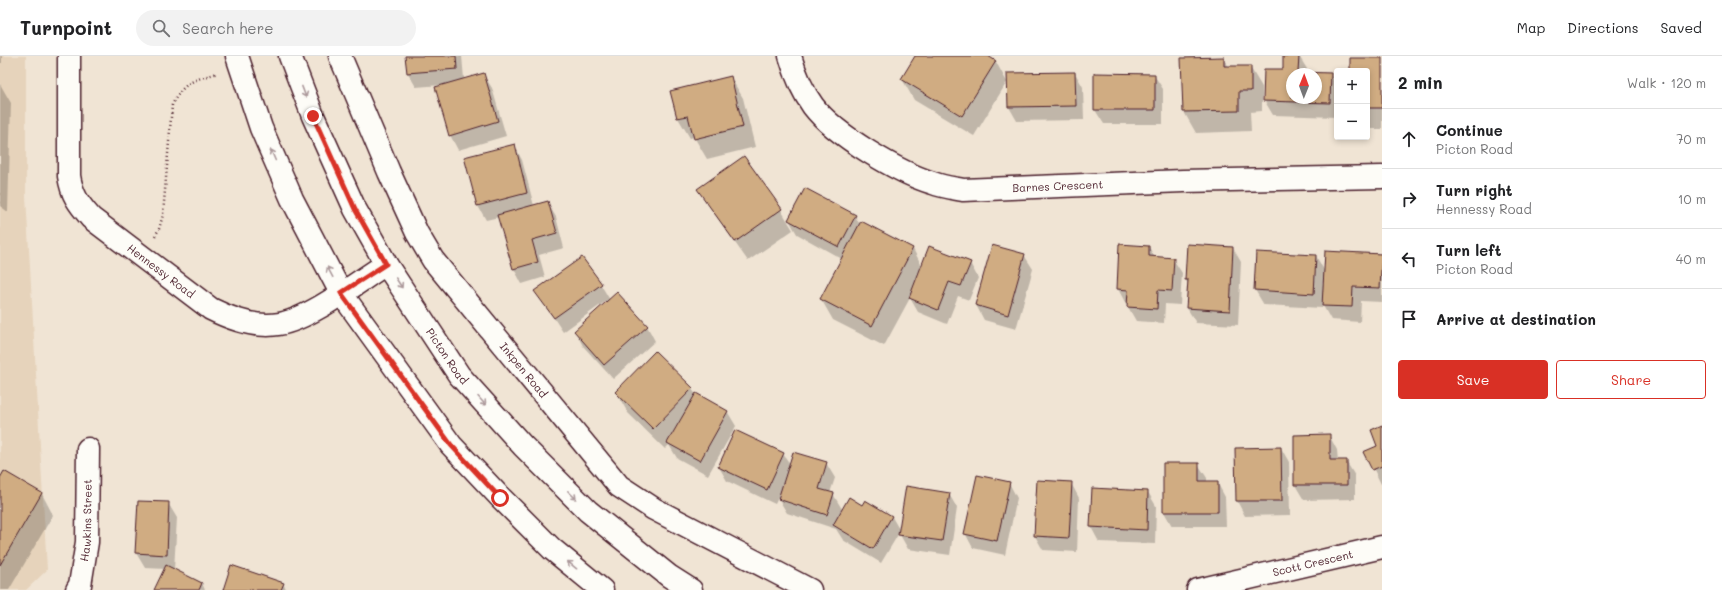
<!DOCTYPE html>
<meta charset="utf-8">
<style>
body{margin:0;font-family:Mali,sans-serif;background:#f2f2f2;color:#202124}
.controls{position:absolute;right:12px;top:12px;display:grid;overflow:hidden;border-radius:4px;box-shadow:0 2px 6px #0003}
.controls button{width:36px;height:36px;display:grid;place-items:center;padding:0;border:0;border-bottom:1px solid #e0e0e0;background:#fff;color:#202124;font:20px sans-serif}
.compass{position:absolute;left:1286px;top:12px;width:36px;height:36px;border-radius:50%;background:#fff;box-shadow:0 2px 6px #0003;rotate:1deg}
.stop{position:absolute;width:12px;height:12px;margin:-9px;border:3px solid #d93025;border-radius:50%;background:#fff}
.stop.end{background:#d93025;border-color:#fff;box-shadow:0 1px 4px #0008}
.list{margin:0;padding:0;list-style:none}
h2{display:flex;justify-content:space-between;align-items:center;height:52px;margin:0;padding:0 16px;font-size:17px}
h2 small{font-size:13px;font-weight:400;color:#757577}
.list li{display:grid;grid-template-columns:26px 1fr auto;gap:12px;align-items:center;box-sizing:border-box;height:60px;padding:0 16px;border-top:1px solid #e0e0e0}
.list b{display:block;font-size:15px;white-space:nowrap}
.list p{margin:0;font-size:13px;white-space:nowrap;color:#757577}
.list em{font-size:13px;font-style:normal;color:#757577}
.actions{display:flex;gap:8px;padding:12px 16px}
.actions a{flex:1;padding:9px 0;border:1px solid #d93025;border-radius:4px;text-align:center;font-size:14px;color:#d93025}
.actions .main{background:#d93025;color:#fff}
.icon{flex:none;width:22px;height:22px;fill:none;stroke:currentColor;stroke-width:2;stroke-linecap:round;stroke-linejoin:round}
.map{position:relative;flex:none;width:1382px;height:534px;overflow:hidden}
header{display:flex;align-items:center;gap:24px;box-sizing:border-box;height:56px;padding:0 20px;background:#fff;border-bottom:1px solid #e0e0e0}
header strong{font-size:19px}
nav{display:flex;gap:22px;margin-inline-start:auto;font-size:14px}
.search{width:280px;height:36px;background:#f2f2f2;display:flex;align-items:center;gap:10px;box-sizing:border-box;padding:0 14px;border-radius:22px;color:#757577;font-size:15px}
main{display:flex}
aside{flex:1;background:#fff}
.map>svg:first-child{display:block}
</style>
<header>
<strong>Turnpoint</strong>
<div class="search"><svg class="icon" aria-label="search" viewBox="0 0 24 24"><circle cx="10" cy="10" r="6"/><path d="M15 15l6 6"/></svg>Search here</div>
<nav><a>Map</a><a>Directions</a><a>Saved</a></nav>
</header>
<main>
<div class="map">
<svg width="1382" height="534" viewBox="0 0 1382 534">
<rect width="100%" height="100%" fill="#f0e4d4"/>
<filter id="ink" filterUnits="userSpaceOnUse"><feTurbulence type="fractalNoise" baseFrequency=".025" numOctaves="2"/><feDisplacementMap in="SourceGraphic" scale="8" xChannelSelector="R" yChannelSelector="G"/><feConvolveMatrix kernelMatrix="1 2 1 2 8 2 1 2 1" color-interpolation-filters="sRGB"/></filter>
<g filter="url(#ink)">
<!-- built -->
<polygon fill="#e6d3bb" points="0,0 26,0 26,140 47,514 26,534 0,534"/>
<!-- shadow -->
<g fill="#0003" fill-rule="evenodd">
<rect x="0" y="0" width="2" height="7"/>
<polygon points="406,0 462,0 464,23 483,18 492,32 506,80 458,94 450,79 441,29 416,31 408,17"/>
<polygon points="916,0 986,0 996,6 1007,26 974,80 914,44 902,23"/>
<path d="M1284,0H1299L1307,13L1306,17L1330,18L1337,30V61L1273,59L1264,44L1283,14ZM1292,18H1316V42H1292Z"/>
<polygon points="1223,2 1229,11 1250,11 1262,31 1262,55 1250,56 1251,75 1196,77 1184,56 1182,3"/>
<polygon points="1382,3 1382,73 1367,73 1367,15 1351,15"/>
<polygon points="1075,17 1083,31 1084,64 1017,65 1009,51"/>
<polygon points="1154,19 1163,33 1163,68 1104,68 1095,54"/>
<polygon points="731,22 743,42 755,91 707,103 694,81 690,82 678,62"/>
<polygon points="0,28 11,47 8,156 0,150"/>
<polygon points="514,89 522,104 534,150 547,146 556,161 564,192 539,199 545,221 522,228 514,213 499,161 486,164 478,150"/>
<polygon points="699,133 781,154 793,174 748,205 711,153"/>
<polygon points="855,160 860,169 913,193 922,210 970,207 978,222 969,244 958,240 947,268 918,256 910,242 884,290 833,264 821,243 842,203 797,178 789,164"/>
<polygon points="1120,189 1149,191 1155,202 1173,203 1182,217 1180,249 1165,248 1164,267 1136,265 1128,251 1128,248 1126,248 1118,233"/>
<polygon points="1188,189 1233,192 1241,206 1238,269 1196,267 1187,252 1189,230 1186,224"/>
<polygon points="1326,196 1382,199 1382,246 1361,245 1360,266 1331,264 1322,248 1322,252 1264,249 1255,234 1257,197 1316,200 1325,216"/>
<polygon points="1024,199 1033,213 1016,273 984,264 976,249"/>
<polygon points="601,229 610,244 647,270 655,285 613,323 583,290 575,275 607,247 606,245 563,276 536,235"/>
<polygon points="655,297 692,333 696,339 727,355 736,370 708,419 677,402 669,389 665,393 628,357 616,336"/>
<polygon points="1382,370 1382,428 1381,428 1365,396 1379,390"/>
<polygon points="1329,379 1337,394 1338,405 1346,405 1355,420 1355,443 1304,444 1295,429 1295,380"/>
<polygon points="1236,392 1281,392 1289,406 1290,459 1245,460 1237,445"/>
<polygon points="783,398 790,408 826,407 835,422 830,437 833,438 842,453 840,458 863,450 865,445 892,461 900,475 949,438 957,452 950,499 908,493 899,477 881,507 843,484 836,473 787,457 778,442 775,448 727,425 719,411"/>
<polygon points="1198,408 1207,422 1207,426 1217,426 1225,441 1226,470 1172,470 1164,456"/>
<polygon points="5,416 42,438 53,459 9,534 0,534 0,424"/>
<polygon points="1009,427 1017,442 1005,499 973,492 965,477"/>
<polygon points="1071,427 1079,442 1077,496 1043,494 1035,480"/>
<polygon points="1148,436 1156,450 1155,488 1099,486 1091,471"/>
<polygon points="139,446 168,447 177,462 174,514 202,527 205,534 155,534 166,513 145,512 136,497"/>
<polygon points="283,528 287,534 224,534"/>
</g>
<!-- building -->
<g fill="#d0ac82" stroke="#4a1f2b" fill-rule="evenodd">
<polygon points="405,0 456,0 457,13 407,17"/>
<polygon points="915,0 988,0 996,5 962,60 901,23"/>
<path d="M1283,0H1299L1298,16L1331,17L1330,47L1263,45L1264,13H1283ZM1292,18H1316V42H1292Z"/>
<polygon points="1224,1 1224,10 1251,10 1251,35 1239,35 1239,55 1183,56 1181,2"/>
<polygon points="1350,2 1382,2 1382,52 1367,52 1367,15 1350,15"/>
<polygon points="1075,16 1076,50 1008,51 1007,17"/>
<polygon points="484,17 498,65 449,80 435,31"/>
<polygon points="1094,17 1155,18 1155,54 1094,54"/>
<polygon points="731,20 743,71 694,83 688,60 677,62 670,35"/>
<polygon points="515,88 527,137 477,150 464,101"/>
<polygon points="744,100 782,153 735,186 697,133"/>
<polygon points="805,132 856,159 839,191 788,164"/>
<polygon points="548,145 557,177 532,184 538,206 513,213 497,159"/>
<polygon points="861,165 913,192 872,270 820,243"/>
<polygon points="1119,188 1149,190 1149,200 1174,202 1172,235 1158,234 1157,253 1127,251 1128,234 1117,233"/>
<polygon points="1187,188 1233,191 1230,255 1186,252 1188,224 1185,224"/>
<polygon points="992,189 1025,198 1008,259 975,249"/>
<polygon points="929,190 971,206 961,230 949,226 938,254 909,242"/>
<polygon points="1325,195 1382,198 1380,232 1353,231 1352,251 1322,250"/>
<polygon points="1256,196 1316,199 1314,238 1254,234"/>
<polygon points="582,201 602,228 554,262 534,235"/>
<polygon points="617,236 648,270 604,309 574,275"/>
<polygon points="655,295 693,332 653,373 615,336"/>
<polygon points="696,337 728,355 700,405 667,387"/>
<polygon points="1382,369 1382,410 1372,414 1363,396 1377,390 1371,374"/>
<polygon points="735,374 784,397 767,434 718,411"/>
<polygon points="1330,378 1330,404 1347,404 1347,429 1294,429 1294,379"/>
<polygon points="1281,391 1282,445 1236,445 1235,392"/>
<polygon points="793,396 827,406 819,433 834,437 827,459 778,443"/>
<polygon points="1163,407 1199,407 1199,425 1218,425 1218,456 1163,456"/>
<polygon points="4,415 42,437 0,509 0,422"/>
<polygon points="977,419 1010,426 997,485 964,478"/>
<polygon points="1037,424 1072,426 1069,482 1034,480"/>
<polygon points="906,430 950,437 942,485 898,479"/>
<polygon points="1092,432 1148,435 1147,474 1090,471"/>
<polygon points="849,441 862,449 865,444 892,460 873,493 833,469"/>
<polygon points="138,445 169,446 167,499 135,497"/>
<polygon points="166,509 202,527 199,534 154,534"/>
<polygon points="231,509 284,527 281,534 223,534"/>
</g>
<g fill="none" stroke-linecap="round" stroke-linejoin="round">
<defs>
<g id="minor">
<path id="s1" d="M69,0V120C72,139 78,147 91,162L211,253C231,263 256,272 279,268C310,263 359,225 386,208"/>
<path id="s2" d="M340,0L389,116L417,177L433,204L619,430L654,453L810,534"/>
<path id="s3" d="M790,0C795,17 802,35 813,50C835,79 899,117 933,127C943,131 953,132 963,134L1183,125L1382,121"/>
<path id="s4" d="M77,534L80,529L87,486L88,393"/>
<path id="s5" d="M1198,534L1382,491"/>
</g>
<g id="primary">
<polyline points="237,0 261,72 292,143 341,237 451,389 501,442 552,493 602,534"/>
<path id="s6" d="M290,0L313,60L355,153L386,208L459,319L523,390L588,455L669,520L691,534"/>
</g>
</defs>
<!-- minor casing -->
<use href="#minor" stroke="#4a1f2b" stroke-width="25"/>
<!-- primary casing -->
<use href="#primary" stroke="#4a1f2b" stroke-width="25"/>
<!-- path -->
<path stroke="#4a1f2b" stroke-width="2.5" stroke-dasharray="1 3" stroke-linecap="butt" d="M155,180L159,173L163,159L172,49C184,25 194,24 218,17"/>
<!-- minor -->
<use href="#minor" stroke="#fdfcf7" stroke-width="22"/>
<!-- primary -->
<use href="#primary" stroke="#fdfcf7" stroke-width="22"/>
</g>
<!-- one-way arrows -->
<defs><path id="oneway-shaft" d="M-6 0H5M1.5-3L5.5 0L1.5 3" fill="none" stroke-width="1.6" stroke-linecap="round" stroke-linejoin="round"/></defs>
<g stroke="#ac999b">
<use href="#oneway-shaft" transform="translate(304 36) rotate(69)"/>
<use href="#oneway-shaft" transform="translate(273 99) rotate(-113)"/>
<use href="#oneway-shaft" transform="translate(330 216) rotate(-118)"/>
<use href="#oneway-shaft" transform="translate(399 227) rotate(57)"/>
<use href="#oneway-shaft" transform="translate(482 345) rotate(48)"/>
<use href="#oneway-shaft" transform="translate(572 439) rotate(45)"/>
<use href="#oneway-shaft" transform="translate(572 509) rotate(-141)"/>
</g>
</g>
<g fill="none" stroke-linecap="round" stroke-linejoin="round" filter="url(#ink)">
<!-- route -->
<polyline stroke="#d93025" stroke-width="5" points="313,60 355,153 386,208 341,237 451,389 500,442"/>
</g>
<g text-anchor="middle" stroke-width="4" stroke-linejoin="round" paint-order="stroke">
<!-- street labels -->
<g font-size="11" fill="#4a1f2b" stroke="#fdfcf7">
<text dy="4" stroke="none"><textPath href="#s3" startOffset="325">Barnes Crescent</textPath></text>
<text dy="4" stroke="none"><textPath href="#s1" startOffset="256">Hennessy Road</textPath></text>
<text dy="4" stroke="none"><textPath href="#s6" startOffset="340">Picton Road</textPath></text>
<text dy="4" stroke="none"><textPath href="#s2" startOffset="367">Inkpen Road</textPath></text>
<text dy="4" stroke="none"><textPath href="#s4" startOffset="71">Hawkins Street</textPath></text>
<text dy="4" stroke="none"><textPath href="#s5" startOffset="118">Scott Crescent</textPath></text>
</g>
</g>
</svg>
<div class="controls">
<button>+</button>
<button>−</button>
</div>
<svg class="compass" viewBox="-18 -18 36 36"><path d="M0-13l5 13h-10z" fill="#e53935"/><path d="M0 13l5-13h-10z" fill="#757577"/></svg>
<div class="stop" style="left:500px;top:442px"></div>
<div class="stop end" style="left:313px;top:60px"></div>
</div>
<aside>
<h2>2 min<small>Walk · 120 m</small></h2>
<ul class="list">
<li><svg class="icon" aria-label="ahead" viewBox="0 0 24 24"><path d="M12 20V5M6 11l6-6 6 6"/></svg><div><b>Continue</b><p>Picton Road</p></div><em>70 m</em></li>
<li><svg class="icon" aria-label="right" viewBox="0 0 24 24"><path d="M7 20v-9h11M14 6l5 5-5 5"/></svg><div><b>Turn right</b><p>Hennessy Road</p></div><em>10 m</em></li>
<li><svg class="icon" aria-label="left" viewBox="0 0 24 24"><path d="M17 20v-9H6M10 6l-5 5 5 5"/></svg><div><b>Turn left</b><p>Picton Road</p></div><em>40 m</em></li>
<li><svg class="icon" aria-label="arrive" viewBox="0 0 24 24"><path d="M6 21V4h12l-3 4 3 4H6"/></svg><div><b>Arrive at destination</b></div></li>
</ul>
<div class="actions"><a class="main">Save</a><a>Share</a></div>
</aside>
</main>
